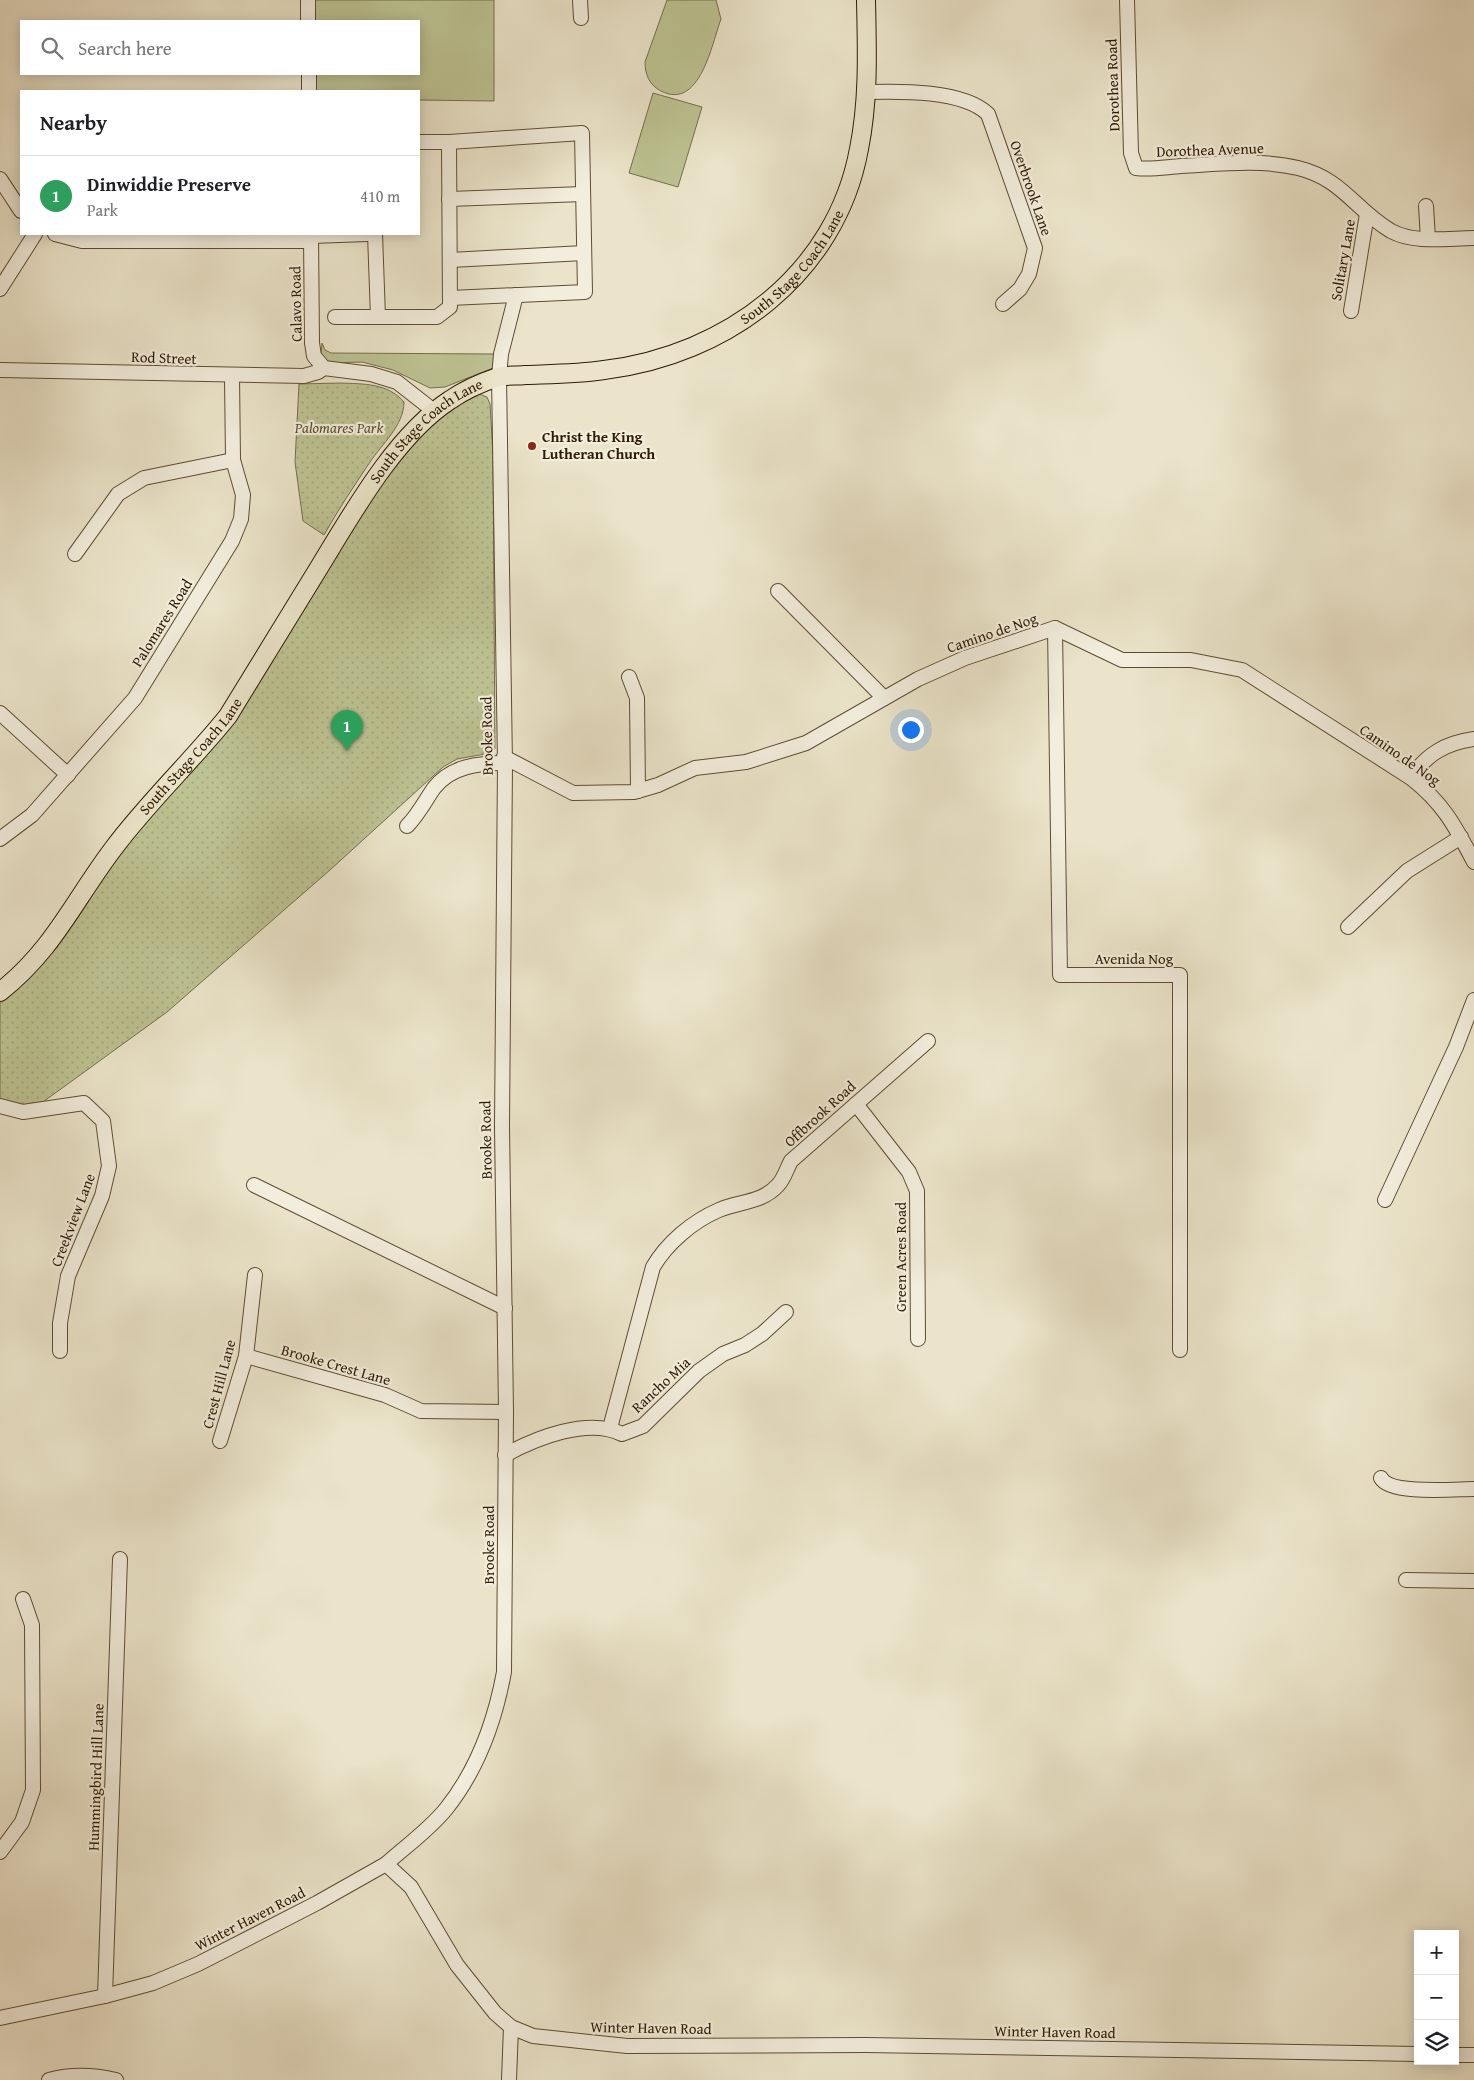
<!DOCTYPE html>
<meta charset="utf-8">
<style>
body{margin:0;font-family:"Gentium Book Plus",serif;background:#f2f2f2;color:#202124}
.controls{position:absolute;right:15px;bottom:15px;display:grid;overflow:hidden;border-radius:0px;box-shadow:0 2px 12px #0003}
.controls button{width:45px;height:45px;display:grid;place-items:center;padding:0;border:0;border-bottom:1px solid #e0e0e0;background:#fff;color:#202124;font:25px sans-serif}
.you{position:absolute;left:910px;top:729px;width:18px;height:18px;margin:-12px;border:4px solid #fff;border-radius:50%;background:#1a73e8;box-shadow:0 0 0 8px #1a73e833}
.badge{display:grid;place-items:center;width:32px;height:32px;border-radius:50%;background:#8f2418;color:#fff;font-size:16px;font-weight:700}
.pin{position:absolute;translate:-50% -41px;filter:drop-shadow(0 1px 2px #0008)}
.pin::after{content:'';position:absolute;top:26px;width:18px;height:15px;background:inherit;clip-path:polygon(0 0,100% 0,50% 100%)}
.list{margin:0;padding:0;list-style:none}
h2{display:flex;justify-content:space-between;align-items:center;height:65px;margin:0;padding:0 20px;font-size:21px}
h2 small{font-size:16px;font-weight:400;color:#757577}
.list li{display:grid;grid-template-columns:32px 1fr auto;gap:15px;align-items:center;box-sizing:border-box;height:80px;padding:0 20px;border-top:1px solid #e0e0e0}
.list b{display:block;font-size:19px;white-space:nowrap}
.list p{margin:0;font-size:16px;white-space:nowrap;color:#757577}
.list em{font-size:16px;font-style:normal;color:#757577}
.icon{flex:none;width:28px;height:28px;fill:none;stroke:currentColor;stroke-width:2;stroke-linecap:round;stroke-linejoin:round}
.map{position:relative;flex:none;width:1474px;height:2080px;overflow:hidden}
.search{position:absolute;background:#fff;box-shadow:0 2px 12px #0003;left:20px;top:20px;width:400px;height:55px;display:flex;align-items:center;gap:12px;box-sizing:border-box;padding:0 18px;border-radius:0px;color:#757577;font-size:19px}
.panel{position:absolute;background:#fff;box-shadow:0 2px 12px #0003;left:20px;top:90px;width:400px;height:145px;border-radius:0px}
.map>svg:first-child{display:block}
</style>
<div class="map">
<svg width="1474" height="2080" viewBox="0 0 1474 2080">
<defs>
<pattern id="park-dots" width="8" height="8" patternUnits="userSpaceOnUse" patternTransform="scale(1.25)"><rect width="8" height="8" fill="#bdc292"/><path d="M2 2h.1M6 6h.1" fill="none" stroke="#a3a67c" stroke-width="1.8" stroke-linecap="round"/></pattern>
</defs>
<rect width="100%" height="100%" fill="#ebe4ca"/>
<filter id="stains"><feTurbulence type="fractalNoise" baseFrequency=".004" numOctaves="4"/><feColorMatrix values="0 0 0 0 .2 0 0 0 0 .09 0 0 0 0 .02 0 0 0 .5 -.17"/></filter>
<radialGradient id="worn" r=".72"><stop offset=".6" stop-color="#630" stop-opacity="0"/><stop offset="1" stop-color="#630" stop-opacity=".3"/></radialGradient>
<!-- green -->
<g fill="#bdc292" stroke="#766e4a">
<polygon points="313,0 494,0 494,101 419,100 419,91 313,91 313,74 419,74 419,21 313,21"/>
<path d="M667,0H716L721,19C712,43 700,111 661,91C649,85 645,74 645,62Z"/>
<polygon points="653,93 702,107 678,187 629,173"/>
<polygon points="322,343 325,350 331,353 494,354 493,368 445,387 430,388 393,370 362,362 331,363 321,356"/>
</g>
<!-- park -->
<g fill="url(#park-dots)" stroke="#766e4a">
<path d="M341,383C363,384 388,383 404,402C404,425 382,444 370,462C354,486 338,510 324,535L303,521L295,462L299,384Z"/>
<polygon points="479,394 487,397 490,404 493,456 495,749 491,753 457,759 443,767 330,870 167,1012 36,1107 0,1104 0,1001 20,984 84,896 235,710 391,460 442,414"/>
</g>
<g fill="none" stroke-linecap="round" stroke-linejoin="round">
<defs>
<g id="minor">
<polyline points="308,0 308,21"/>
<polyline points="580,0 581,18"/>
<path d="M1127,0L1131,153L1136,168C1151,170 1166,167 1181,166C1220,164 1261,159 1298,168C1343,179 1355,210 1391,231C1415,244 1449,238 1474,238"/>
<polyline points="309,74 309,91"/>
<path d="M867,92C900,91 963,90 988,114L1035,248L1029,274L1020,289L1003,304"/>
<polyline points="449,142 582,133 585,292 450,298"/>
<polyline points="0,179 21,211"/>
<polyline points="449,199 583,194"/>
<polyline points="1426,206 1428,239"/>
<polyline points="55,234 82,241 311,241"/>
<polyline points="311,234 312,343 314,356 324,368 371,374 397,382 434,411"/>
<polyline points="375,234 378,317 437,317 450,307 449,142 419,142"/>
<polyline points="311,236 367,234"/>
<polyline points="450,260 584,253"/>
<polyline points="0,289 35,234"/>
<polyline points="1351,311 1367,214"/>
<polyline points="335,317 378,317"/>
<polyline points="0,370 304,376 318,372 324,368"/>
<polyline points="75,554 118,494 144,478 233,460"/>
<polyline points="778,591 884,698"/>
<polyline points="1055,628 1060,975 1180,975 1180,1350"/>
<polyline points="629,677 637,698 638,791"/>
<polyline points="0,713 68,775"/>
<path d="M504,757L573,793L634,792L658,785L695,768L746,762L806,743L918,679L965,658L1055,628L1122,660H1191L1242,670L1411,778C1444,804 1455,826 1474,862"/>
<path d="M1411,778C1426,754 1446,743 1474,739"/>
<path d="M407,826C418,815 425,801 434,788C451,766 479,763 505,763"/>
<polyline points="0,839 32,815 135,698 232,541 241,519 243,495 233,460 232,376"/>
<polyline points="1348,927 1407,871 1461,837"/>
<polyline points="856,1104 909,1172 917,1191 918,1339"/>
<polyline points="0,1106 23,1112 84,1103 103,1121 109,1166 102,1196 68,1276 60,1323 60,1351"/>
<polyline points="254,1185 505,1308"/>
<polyline points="1385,1200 1456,1047 1474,1000"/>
<polyline points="246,1356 385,1395 421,1411 506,1412"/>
<path d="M610,1428L653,1267C667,1243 693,1221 719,1210C740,1201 762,1203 778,1185C784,1179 787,1168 791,1161L928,1041"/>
<polyline points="220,1441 246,1356 255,1275"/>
<path d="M505,1455C536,1438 588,1417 622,1434L643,1426L699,1371L723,1354L745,1345L762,1334L786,1312"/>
<path d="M1381,1478C1390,1495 1455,1489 1474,1489"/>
<polyline points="1406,1580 1474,1581"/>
<polyline points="0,1852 22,1822 33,1790 32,1625 23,1599"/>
<path d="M386,1864C406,1846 429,1830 446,1809C478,1769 495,1721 504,1672L506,1412L502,1126L505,763L499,377L501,354L516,295"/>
<polyline points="105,1996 120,1559"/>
<polyline points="0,2018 105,1996 153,1983 198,1964 317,1903 386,1864 411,1887 457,1965 495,2013 511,2027 533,2036 627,2046 866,2045 1418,2054"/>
<polyline points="1455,2055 1474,2055"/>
<path d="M49,2080C71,2074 94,2075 116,2080"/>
<polyline points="509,2080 511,2027"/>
</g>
<g id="major">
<path id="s1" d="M0,992C54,949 73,902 113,849C148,802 191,762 228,716C259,666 289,616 320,566C353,512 396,435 450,400C463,391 483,382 498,377C506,375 516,376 525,375C551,374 578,374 604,370C727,355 836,274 859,149C869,99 867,50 866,0"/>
</g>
</defs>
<!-- minor casing -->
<use href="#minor" stroke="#5e4d33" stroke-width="16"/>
<!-- major casing -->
<use href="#major" stroke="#2f1b01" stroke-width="20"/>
<!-- minor -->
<use href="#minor" stroke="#f2eddd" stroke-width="14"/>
<!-- major -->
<use href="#major" stroke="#ebe4ca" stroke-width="18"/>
</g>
<!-- markers -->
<circle fill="#8f2418" stroke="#f2eddd" stroke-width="2" cx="532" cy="446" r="5"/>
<g text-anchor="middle" stroke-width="4.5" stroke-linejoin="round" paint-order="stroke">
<!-- street labels -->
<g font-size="15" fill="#2f1b01" stroke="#f2eddd">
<text transform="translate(1113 85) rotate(-92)" y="5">Dorothea Road</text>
<text transform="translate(1210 150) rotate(-2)" y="5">Dorothea Avenue</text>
<text transform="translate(1031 188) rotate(71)" y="5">Overbrook Lane</text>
<text transform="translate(1343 260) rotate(-80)" y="5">Solitary Lane</text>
<text dy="5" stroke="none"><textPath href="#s1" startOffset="1129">South Stage Coach Lane</textPath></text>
<text transform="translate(296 304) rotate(-91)" y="5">Calavo Road</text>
<text transform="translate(164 358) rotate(2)" y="5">Rod Street</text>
<text dy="5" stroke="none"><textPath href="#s1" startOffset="709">South Stage Coach Lane</textPath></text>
<text transform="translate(162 623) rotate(-58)" y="5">Palomares Road</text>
<text transform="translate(992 633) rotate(-19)" y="5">Camino de Nog</text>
<text transform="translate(487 736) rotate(-91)" y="5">Brooke Road</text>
<text transform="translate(1400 755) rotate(35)" y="5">Camino de Nog</text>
<text dy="5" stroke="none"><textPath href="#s1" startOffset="304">South Stage Coach Lane</textPath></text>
<text x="1134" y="964">Avenida Nog</text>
<text transform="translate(820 1114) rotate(-42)" y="5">Offbrook Road</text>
<text transform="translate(486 1140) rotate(-91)" y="5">Brooke Road</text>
<text transform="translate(73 1220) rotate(-69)" y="5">Creekview Lane</text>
<text transform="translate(901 1257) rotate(-90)" y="5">Green Acres Road</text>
<text transform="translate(336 1365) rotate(16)" y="5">Brooke Crest Lane</text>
<text transform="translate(219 1384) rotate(-75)" y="5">Crest Hill Lane</text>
<text transform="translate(661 1385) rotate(-43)" y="5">Rancho Mia</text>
<text transform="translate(489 1545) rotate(-90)" y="5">Brooke Road</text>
<text transform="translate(96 1777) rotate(-88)" y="5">Hummingbird Hill Lane</text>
<text transform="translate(250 1919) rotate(-27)" y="5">Winter Haven Road</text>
<text transform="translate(651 2028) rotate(1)" y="5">Winter Haven Road</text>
<text transform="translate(1055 2032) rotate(1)" y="5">Winter Haven Road</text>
</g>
<!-- park labels -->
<g font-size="15" font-style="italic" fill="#5a4d2c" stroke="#f2eddd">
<text x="339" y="433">Palomares Park</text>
</g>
<!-- poi labels -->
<g font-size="15" font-weight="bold" fill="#2f1b01" stroke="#f2eddd" text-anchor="start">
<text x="542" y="442">Christ the King<tspan x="542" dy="17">Lutheran Church</tspan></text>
</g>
</g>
<rect width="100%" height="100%" filter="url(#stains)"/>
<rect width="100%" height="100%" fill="url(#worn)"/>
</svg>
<div class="controls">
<button>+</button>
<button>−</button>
<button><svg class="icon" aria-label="layers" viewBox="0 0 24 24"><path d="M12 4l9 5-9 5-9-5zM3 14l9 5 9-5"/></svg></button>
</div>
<div class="you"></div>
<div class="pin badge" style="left:347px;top:751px;background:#2e9e5b">1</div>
<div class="search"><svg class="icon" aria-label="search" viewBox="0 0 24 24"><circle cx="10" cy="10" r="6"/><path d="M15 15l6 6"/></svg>Search here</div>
<section class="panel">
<h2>Nearby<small></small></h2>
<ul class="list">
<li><span class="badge" style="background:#2e9e5b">1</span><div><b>Dinwiddie Preserve</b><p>Park</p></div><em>410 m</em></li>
</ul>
</section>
</div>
